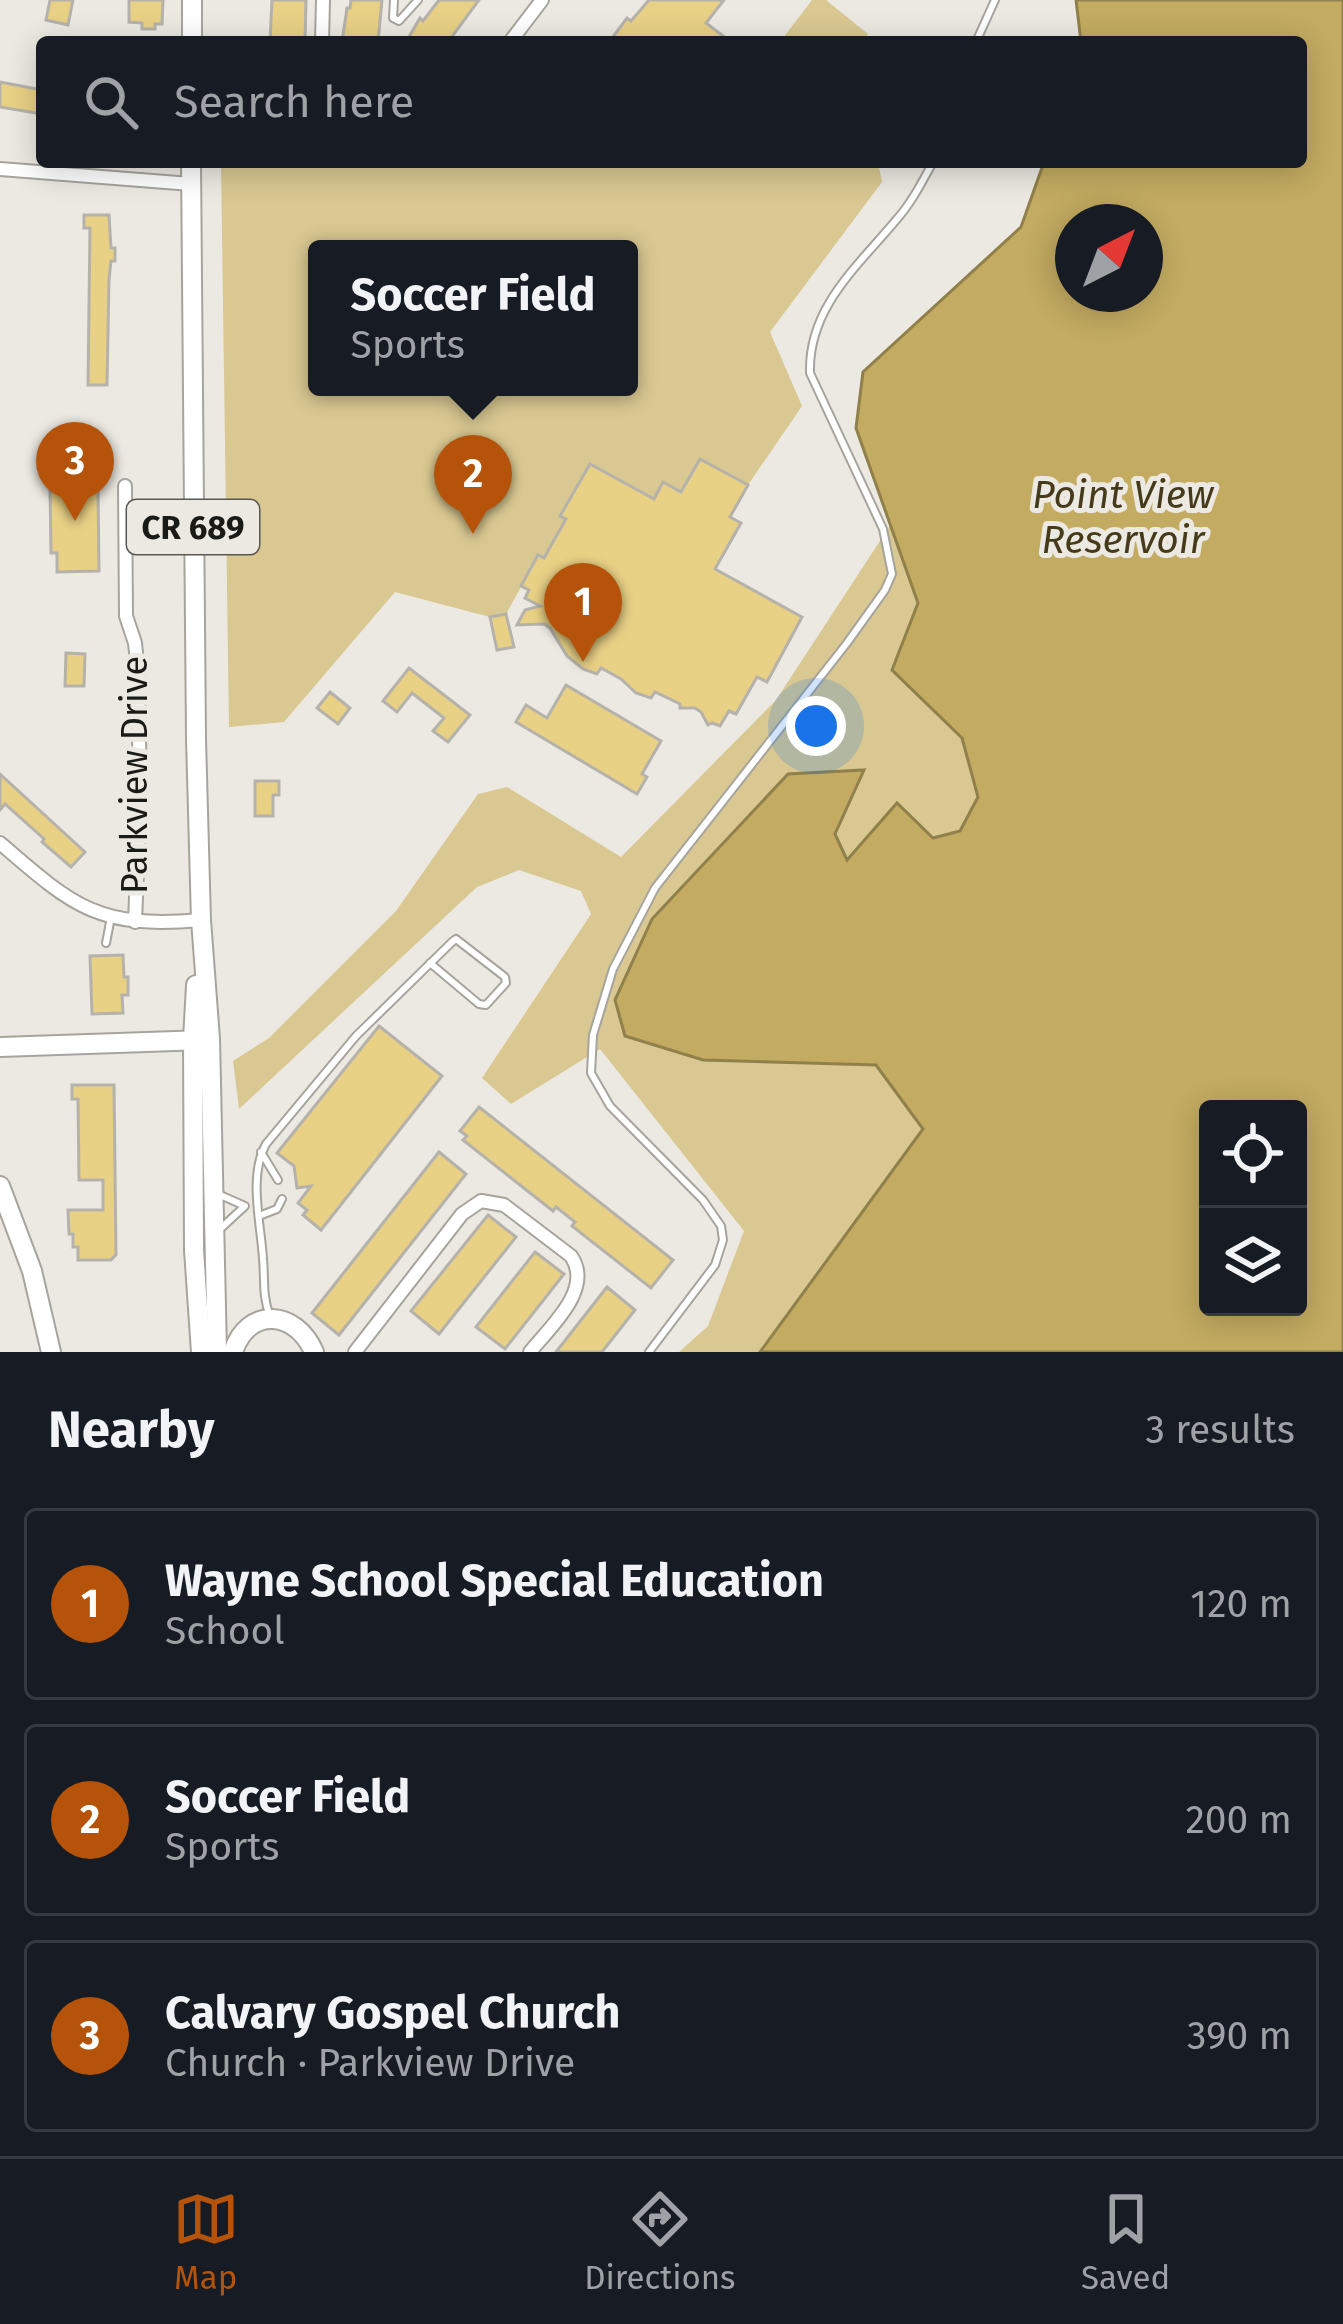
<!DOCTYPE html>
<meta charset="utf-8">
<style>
body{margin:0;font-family:"Fira Sans",sans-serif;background:#242831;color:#f1f3f6}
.controls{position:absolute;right:36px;bottom:36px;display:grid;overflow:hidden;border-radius:12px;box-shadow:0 6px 30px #0003}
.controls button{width:108px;height:108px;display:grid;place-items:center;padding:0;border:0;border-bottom:3px solid #363941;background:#171b24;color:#f1f3f6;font:60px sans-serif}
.compass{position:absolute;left:1055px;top:204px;width:108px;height:108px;border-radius:50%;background:#171b24;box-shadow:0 6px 30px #0003;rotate:42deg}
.you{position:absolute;left:816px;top:726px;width:42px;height:42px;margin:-30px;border:9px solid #fff;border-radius:50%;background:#1a73e8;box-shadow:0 0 0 18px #1a73e833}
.badge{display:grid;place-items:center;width:78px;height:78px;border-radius:50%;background:#b45309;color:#fff;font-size:39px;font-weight:700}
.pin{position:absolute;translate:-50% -99px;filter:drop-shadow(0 3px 6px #0008)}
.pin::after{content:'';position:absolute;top:63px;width:42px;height:36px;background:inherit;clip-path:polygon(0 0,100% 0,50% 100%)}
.popup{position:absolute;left:308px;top:240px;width:330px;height:156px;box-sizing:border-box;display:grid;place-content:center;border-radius:12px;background:#171b24;filter:drop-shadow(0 3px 9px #0005);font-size:39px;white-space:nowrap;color:#9ea1a6}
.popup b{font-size:45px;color:#f1f3f6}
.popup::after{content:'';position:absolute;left:50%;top:100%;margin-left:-24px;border:24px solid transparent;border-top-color:#171b24}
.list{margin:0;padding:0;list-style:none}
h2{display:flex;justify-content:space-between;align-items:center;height:156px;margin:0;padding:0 48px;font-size:51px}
h2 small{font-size:39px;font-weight:400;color:#9ea1a6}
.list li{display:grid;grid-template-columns:78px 1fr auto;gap:36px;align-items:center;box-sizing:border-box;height:192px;margin:0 24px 24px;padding:0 24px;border:3px solid #363941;border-radius:12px}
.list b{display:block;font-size:45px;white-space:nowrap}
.list p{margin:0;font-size:39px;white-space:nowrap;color:#9ea1a6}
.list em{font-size:39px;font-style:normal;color:#9ea1a6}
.icon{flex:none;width:66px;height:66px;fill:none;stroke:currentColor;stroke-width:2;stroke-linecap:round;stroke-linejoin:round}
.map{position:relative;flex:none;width:1343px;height:1352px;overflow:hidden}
.search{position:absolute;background:#171b24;box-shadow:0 6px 30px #0003;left:36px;right:36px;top:36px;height:132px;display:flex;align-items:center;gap:30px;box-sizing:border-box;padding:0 42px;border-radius:12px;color:#9ea1a6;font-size:45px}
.sheet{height:804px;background:#171b24}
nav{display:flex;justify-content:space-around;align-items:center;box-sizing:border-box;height:168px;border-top:3px solid #363941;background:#171b24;font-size:33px;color:#9ea1a6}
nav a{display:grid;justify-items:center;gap:6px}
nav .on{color:#b45309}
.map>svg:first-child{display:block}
</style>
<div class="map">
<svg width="1343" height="1352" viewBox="0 0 1343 1352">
<rect width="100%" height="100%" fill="#ece9e2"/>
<!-- green -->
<g fill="#d9c891" fill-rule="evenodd">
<polygon points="812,0 826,0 868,34 862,42 780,42"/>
<path d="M221,162H878L882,182L770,332L802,406L748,485L700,459L681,492L663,482L654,499L590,464L561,515L566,519L544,558L538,556L506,614L490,617L395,592L284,722L229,727ZM317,249H629V387H317Z"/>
<polygon points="891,524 918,603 892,670 962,738 978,796 960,831 847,860 835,834 703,1060 876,1065 923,1129 760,1352 679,1352 708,1326 744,1231 600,1049 511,1104 482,1078 591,914 581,891 519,870 477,887 239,1109 233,1061 269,1038 396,911 478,794 507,787 621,857 776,700"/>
</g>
<!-- water -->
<path fill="#c3ab61" stroke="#90804b" stroke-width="3" fill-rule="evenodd" d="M1076,0H1343V1352H760L923,1129L876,1065L703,1060L625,1036L615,1000L652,919L788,774L864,770L835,834L847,860L897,803L933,838L960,831L978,797L962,738L892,670L918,603L856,428L863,372L1021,227L1044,162H1301V42H1081ZM1073,222H1145V294H1073ZM1208,1109H1298V1307H1208Z"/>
<!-- building -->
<g fill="#e8d085" stroke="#b5b2ab" stroke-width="3">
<polygon points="50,0 73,0 68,25 46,20"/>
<polygon points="129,0 163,0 162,24 155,24 155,29 142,29 142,23 129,22"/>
<polygon points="272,0 306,0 305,42 270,42"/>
<polygon points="351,0 382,0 378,42 342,42 347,8 350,8"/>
<polygon points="439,0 479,0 448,42 406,42 420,18 423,21"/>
<polygon points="649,0 724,0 706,23 731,42 609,42 627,18 631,21"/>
<polygon points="0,82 42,90 42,114 0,107"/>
<polygon points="84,215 109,215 111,248 115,248 115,261 111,261 109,279 107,385 88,385 90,228 84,228"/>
<polygon points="700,459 748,485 730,517 741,523 715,569 802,617 767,682 757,677 736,714 729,711 720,726 712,723 708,725 701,712 695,708 680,708 680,704 655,692 651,698 636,693 621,679 601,668 597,674 583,669 567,656 550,628 544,624 517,625 525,610 540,606 525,598 529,590 521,586 538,555 544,558 566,519 560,516 590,464 654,499 663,482 681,492"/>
<polygon points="98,489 99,571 57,572 57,553 51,553 50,490"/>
<polygon points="506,614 514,647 497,650 490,617"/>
<polygon points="66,653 85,654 84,686 65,686"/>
<polygon points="409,668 470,715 448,742 433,731 444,718 412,693 397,712 383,701"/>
<polygon points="566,685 661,741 642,774 647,777 637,794 516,722 526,705 547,718"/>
<polygon points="330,692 350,708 338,724 317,708"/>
<polygon points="0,774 85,852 71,867 42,842 44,839 5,804 0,810"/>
<polygon points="255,781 279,781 279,795 273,795 273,816 255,816"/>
<polygon points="123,955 124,977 128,977 128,995 122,995 123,1013 92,1014 90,956"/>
<polygon points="379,1026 442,1076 321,1230 303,1215 307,1210 298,1203 311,1186 297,1188 294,1166 277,1153"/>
<polygon points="72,1085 114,1085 116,1255 111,1260 78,1260 78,1247 73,1247 73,1234 69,1234 68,1210 103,1210 103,1180 79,1180 78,1099 72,1099"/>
<polygon points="479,1107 673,1260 651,1288 572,1226 575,1222 556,1207 553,1211 463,1140 467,1136 460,1131"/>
<polygon points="439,1152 466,1174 339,1335 312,1313"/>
<polygon points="488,1215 516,1237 439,1334 411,1311"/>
<polygon points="535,1252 564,1274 505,1349 476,1327"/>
<polygon points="607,1287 635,1310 602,1352 556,1352"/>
</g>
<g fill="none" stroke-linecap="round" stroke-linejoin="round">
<defs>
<g id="lane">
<polyline points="394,0 393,18 399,21 418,0"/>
<polyline points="976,42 995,0"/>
<polyline points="106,943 111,917"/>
<polyline points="261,1152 278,1180"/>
<polyline points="218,1194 245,1206 219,1230"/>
<polyline points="259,1216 277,1209 282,1199"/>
<path d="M270,1316C262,1296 265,1280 263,1259C261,1224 248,1176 266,1144L356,1036L452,942L456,939L505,977L506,983L486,1005L479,1004L430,963"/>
<path d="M649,1352L715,1265L723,1240L721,1226L703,1200L610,1106L591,1073L593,1035L613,969L655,888L847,643L885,590L892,574L883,529L810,373C808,307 859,265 897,219C912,202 922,182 933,162"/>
</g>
<g id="street">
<polyline points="322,42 323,0"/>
<polyline points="510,42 542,0"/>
<polyline points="0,169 191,184"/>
<polyline points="125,486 126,616 135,643 138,672 140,797 135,922"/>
<path d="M0,843C74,907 98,929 201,920"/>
<path d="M355,1352L462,1214L481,1201L504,1205L571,1256C594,1289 550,1327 530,1352"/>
</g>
<g id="secondary">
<polyline points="0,1047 205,1040"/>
<polyline points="0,1186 32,1271 51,1352"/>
</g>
<g id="primary">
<polyline points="192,42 192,0"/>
<polyline points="191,162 196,739 201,920 210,1039 217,1352"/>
<polyline points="196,985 193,1040 194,1250 201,1352"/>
<path d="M233,1352C248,1306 296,1310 314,1352"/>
</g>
</defs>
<!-- lane casing -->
<use href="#lane" stroke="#a6a49d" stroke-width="10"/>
<!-- street casing -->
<use href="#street" stroke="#a6a49d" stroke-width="16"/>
<!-- secondary casing -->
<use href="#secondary" stroke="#a6a49d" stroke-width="22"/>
<!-- primary casing -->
<use href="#primary" stroke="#a6a49d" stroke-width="22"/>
<!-- lane -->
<use href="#lane" stroke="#fff" stroke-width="6"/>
<!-- street -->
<use href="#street" stroke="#fff" stroke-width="12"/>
<!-- secondary -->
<use href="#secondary" stroke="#fff" stroke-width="18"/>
<!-- primary -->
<use href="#primary" stroke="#fff" stroke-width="18"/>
</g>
<g text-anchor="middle" stroke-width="10" stroke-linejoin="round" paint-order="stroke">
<!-- shield labels -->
<rect fill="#ece9e2" stroke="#595854" stroke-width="3" x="127" y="500" width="132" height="54" rx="9"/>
<g font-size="33" font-weight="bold" fill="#1a1a17">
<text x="193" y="539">CR 689</text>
</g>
<!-- street labels -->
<g font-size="36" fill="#1a1a17" stroke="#ece9e2">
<text transform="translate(134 775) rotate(-90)" y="13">Parkview Drive</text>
</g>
<!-- water labels -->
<g font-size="39" font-style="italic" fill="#453a19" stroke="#ece9e2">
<text x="1123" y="508">Point View<tspan x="1123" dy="45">Reservoir</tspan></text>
</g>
</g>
</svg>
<div class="controls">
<button><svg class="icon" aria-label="locate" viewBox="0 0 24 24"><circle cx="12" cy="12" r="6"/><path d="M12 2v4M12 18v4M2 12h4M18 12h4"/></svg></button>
<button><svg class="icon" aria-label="layers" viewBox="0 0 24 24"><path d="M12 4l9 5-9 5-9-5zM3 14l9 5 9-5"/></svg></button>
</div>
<svg class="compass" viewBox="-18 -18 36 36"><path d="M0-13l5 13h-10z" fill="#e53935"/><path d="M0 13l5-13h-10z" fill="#9ea1a6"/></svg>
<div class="you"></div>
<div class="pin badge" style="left:583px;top:662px">1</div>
<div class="pin badge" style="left:473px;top:534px">2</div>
<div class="popup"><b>Soccer Field</b>Sports</div>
<div class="pin badge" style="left:75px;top:521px">3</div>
<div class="search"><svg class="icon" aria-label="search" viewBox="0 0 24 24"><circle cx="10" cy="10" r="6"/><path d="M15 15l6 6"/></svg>Search here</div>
</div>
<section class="sheet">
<h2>Nearby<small>3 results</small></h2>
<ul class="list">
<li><span class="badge">1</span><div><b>Wayne School Special Education</b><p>School</p></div><em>120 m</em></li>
<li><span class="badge">2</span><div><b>Soccer Field</b><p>Sports</p></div><em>200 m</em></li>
<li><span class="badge">3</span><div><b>Calvary Gospel Church</b><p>Church · Parkview Drive</p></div><em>390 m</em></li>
</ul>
</section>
<nav>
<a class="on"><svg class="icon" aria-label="map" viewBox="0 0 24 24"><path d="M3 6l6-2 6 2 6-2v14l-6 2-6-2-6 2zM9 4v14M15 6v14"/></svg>Map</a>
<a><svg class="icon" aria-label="directions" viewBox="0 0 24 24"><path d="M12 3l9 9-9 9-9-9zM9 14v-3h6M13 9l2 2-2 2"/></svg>Directions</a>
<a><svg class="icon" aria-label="saved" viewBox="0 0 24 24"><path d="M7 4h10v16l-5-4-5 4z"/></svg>Saved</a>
</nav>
